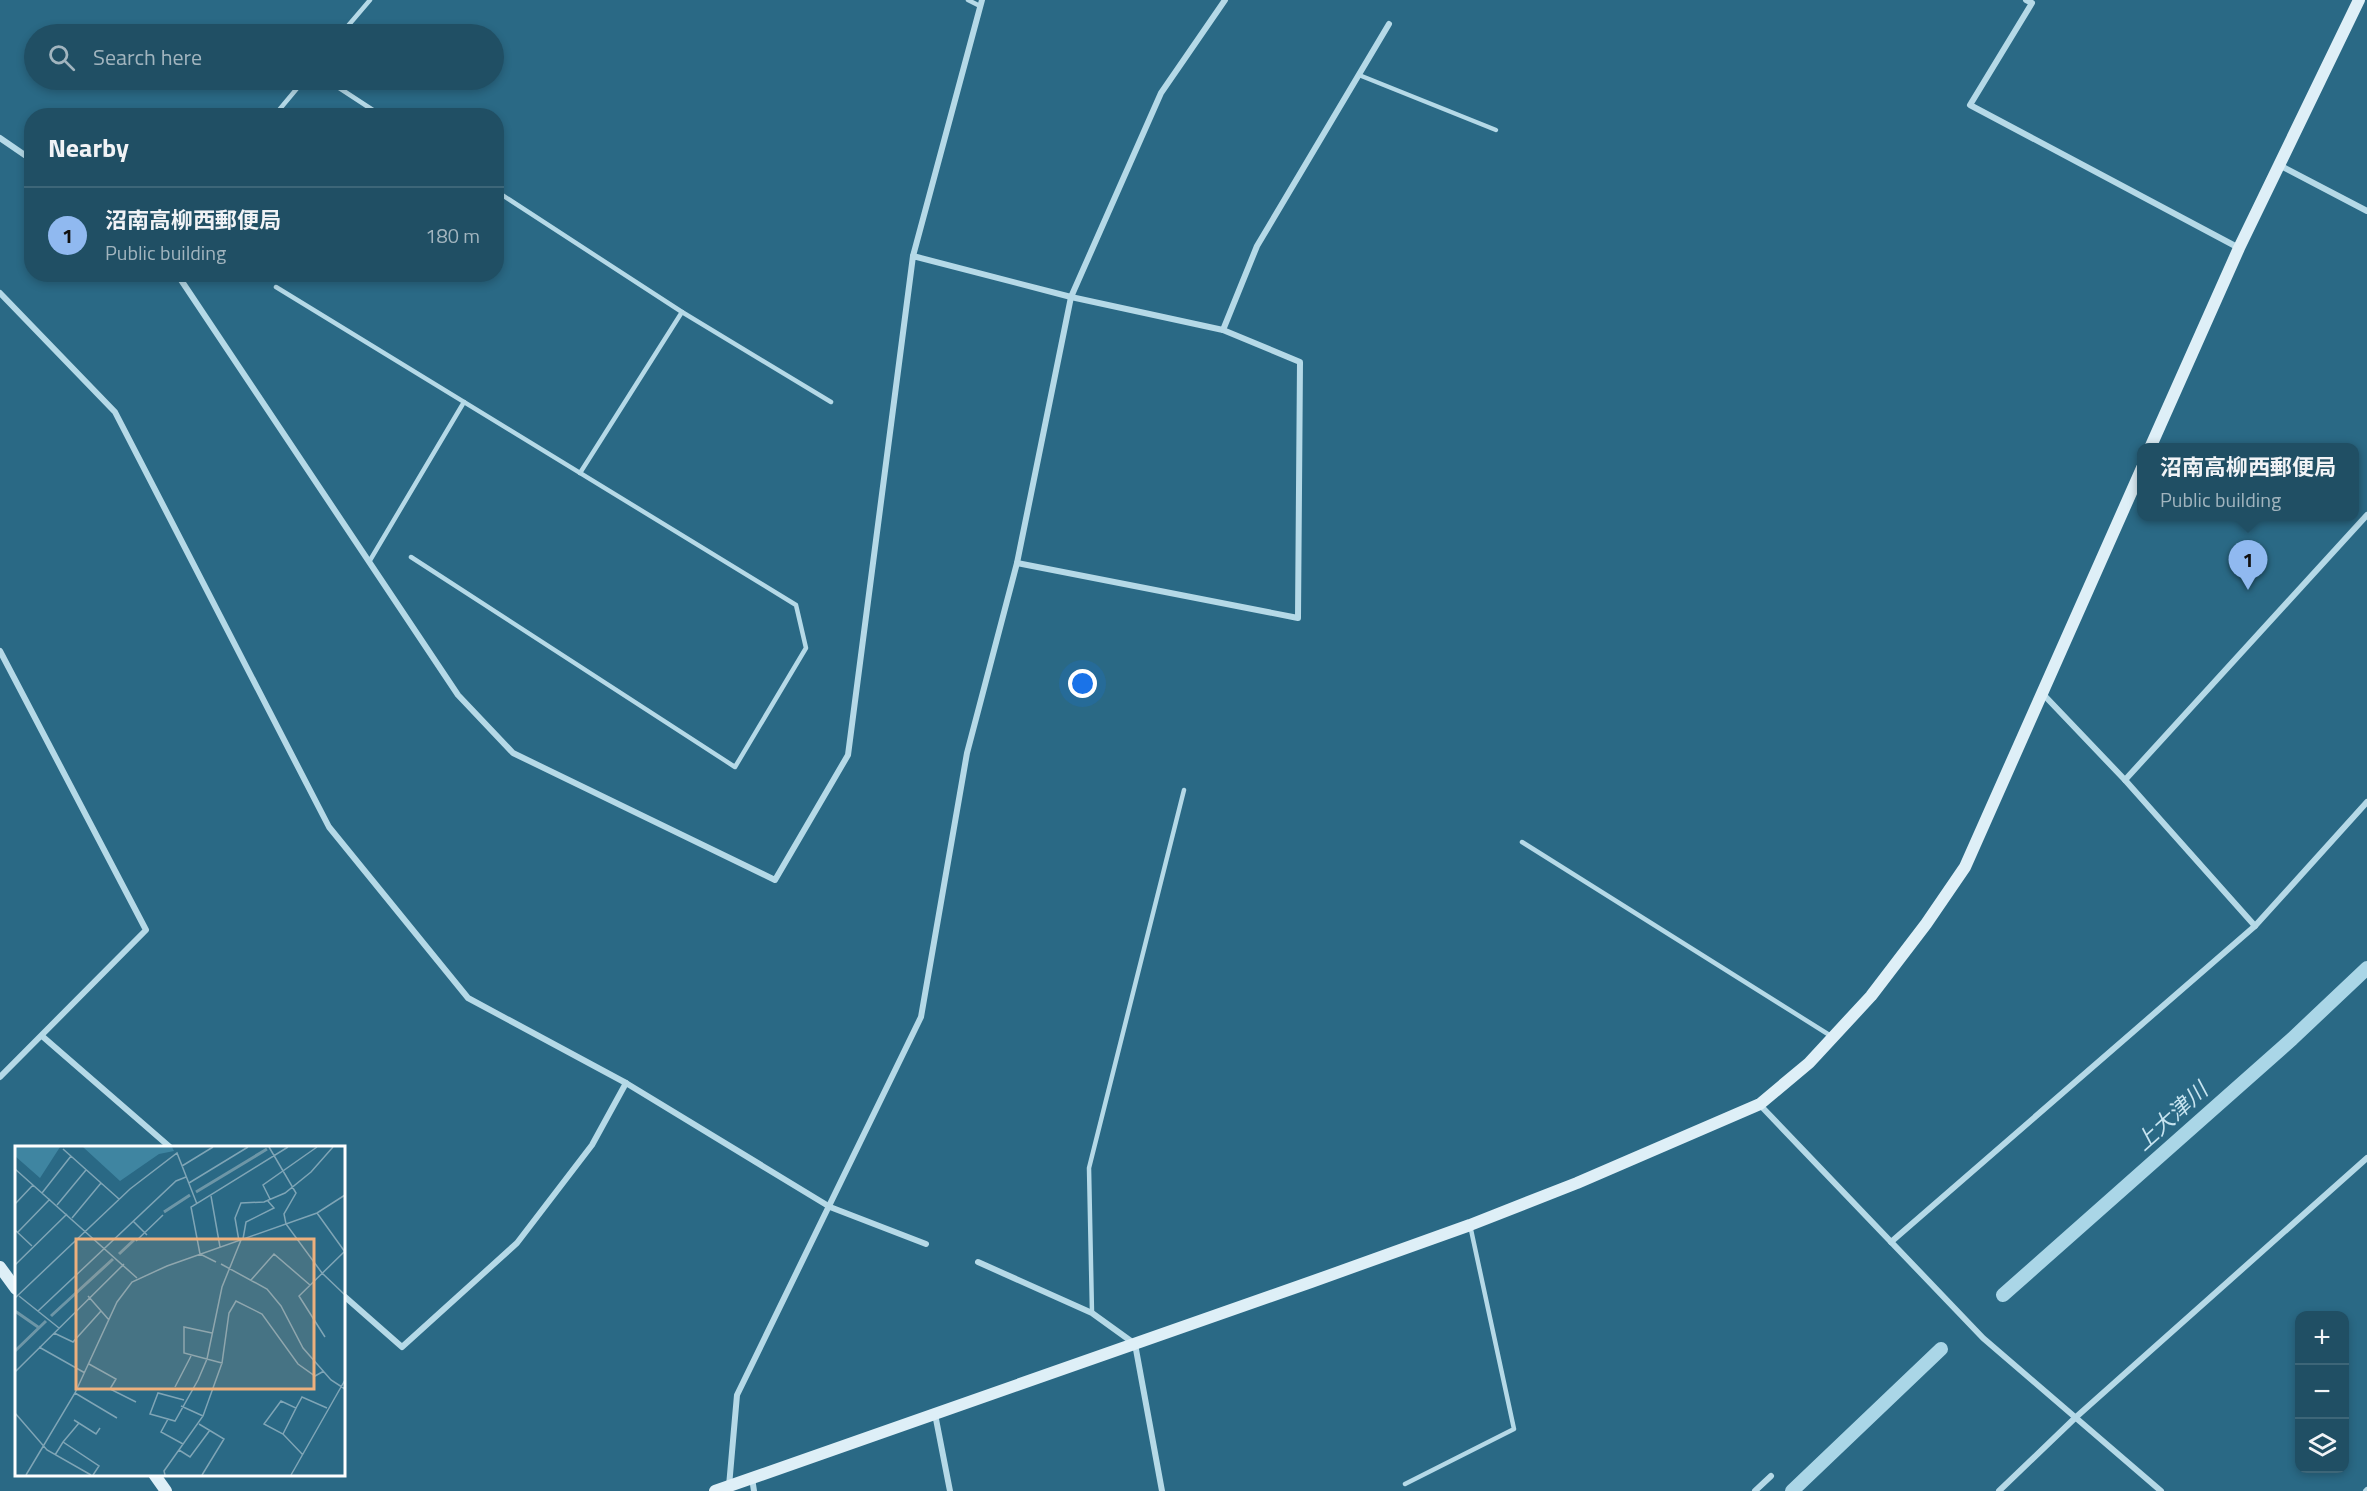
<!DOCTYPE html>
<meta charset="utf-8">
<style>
body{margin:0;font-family:"Titillium Web","Noto Sans JP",sans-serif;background:#28566a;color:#f1f3f6}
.controls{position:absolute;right:18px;bottom:18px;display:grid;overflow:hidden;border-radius:12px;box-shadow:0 3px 9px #0003}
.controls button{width:54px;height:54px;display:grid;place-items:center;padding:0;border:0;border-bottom:2px solid #3d6678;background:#204f64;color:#f1f3f6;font:30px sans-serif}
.you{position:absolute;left:1083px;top:684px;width:21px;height:21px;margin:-15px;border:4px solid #fff;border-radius:50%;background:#1a73e8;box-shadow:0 0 0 9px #1a73e833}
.badge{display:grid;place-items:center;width:39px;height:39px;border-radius:50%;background:#90b9f0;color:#111;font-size:20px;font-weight:700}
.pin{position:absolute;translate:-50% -50px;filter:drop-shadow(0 2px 3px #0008)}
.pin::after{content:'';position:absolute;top:32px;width:21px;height:18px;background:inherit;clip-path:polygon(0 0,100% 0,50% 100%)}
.popup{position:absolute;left:2137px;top:443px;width:222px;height:78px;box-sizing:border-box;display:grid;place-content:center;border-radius:12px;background:#204f64;filter:drop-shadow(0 2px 4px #0005);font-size:20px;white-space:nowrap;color:#a2b5bf}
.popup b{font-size:22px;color:#f1f3f6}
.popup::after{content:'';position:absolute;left:50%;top:100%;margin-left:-12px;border:12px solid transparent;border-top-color:#204f64}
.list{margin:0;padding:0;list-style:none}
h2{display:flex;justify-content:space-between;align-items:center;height:78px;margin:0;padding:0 24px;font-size:26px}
h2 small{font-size:20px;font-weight:400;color:#a2b5bf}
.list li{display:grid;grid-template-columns:39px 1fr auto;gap:18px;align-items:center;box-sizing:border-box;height:96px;padding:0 24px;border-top:2px solid #3d6678}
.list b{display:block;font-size:22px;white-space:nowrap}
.list p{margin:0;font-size:20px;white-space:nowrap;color:#a2b5bf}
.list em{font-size:20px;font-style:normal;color:#a2b5bf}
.icon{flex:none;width:33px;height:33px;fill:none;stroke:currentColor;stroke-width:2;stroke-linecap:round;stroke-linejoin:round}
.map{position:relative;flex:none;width:2367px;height:1491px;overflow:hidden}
.search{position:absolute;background:#204f64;box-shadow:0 3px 9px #0003;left:24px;top:24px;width:480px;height:66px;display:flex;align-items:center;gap:15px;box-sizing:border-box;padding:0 21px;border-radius:33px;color:#a2b5bf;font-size:22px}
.panel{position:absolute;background:#204f64;box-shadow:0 3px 9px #0003;left:24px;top:108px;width:480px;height:174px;border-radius:24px}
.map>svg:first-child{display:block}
</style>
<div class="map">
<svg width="2367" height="1491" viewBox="0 0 2367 1491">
<rect width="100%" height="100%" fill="#2a6985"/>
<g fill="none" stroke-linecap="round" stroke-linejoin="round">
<!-- stream -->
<g stroke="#aad6e7" stroke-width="14">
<polyline points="2003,1295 2292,1039 2367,968"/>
<polyline points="1792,1491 1941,1349"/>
</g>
<!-- lane -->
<g stroke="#b5d9e7" stroke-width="4.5">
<polyline points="968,0 980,6"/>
<polyline points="341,34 370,0"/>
<polyline points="1359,75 1496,130"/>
<polyline points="327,80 382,116"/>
<polyline points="274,116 304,80"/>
<polyline points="496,191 682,312 580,473"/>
<polyline points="276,287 796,605 806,648 735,767 411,557"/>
<polyline points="682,312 831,402"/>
<polyline points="369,562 464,402"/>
<polyline points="1522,842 1831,1036"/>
<polyline points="1092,1313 1089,1168 1184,790"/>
<polyline points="1405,1484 1514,1429 1470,1225"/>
</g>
<!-- street -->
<g stroke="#b5d9e7" stroke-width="6">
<polyline points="2026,0 2032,3 1970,105 2239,248"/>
<polyline points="0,138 32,160"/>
<polyline points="2279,165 2367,211"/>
<polyline points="913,256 982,0"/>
<polyline points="177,274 458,695 513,753 775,880 848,755 913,256 1071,297 1223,330 1300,362 1298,618 1017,563"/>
<polyline points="0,293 115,412 329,827 468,998 626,1083 830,1207 926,1244"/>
<polyline points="1223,330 1257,246 1389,24"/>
<polyline points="0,651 146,930 0,1077"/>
<polyline points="2042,693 2125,780 2255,926"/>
<polyline points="2125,780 2367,515"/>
<polyline points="42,1036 171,1148"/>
<polyline points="1760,1105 1983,1338 2161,1491"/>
<polyline points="1891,1242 2255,926 2367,802"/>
<polyline points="978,1262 1092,1313 1135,1344 1162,1491"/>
<polyline points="344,1296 402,1347 517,1243 592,1145 626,1083"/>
<polyline points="935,1414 950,1491"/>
<polyline points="752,1478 754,1491"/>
<polyline points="729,1486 737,1395 921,1017 967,753 1017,563 1071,297 1161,93 1225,0"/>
<polyline points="1755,1491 1771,1476"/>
<polyline points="1999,1491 2075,1418 2367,1158"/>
<polyline points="2366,1491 2367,1490"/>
</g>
<!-- secondary -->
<g stroke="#deeff7" stroke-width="12">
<polyline points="2150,448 2239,248 2359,0"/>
<polyline points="0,1267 16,1289"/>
<polyline points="154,1474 166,1491"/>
<polyline points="715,1491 1311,1282 1470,1225 1577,1183 1760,1104 1809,1063 1871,996 1926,924 1965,867 2142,468"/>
</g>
</g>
<g text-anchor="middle" stroke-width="6" stroke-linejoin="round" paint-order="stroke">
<!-- water labels -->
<g font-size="22" font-style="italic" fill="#c7e4f0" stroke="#2a6985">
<text transform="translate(2171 1116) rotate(-42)" y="8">上大津川</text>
</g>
</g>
<!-- overview -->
<g transform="translate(15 1146)">
<rect width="330" height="330" fill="#2a6985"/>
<path d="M0,1H45L25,32L0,10ZM68,1H157L159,5L144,8L105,35Z" fill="#3f85a1"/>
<path fill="none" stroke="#6d96a7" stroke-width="3" d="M181,46L252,3M149,66L175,49M104,108L119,94M0,165L23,181M36,170L98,113M0,205L31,175"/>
<path fill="none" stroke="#7fa5b6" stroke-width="1.5" d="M254,1L281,47L269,68L271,78L307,127L330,149M48,3L104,53M167,20L198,1M0,23L122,132M174,37L233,1M27,47L56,10M196,50L205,101M255,53L248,39L302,1M0,58L18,39M42,59L71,24M302,67L330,106M57,72L86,37M118,75L132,89M0,84L17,100M3,86L35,53M228,93L231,76L259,62L252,54M121,95L148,69M224,95L220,72L226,57L249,56L270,47L296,26L318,1M201,116L185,108L176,61L273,1M206,118L252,143L266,160L288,202L316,234L330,243M0,119L52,68M236,134L259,108L295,139M4,150L44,182M73,150L94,174M0,152L115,43L162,7L182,58M23,165L161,35L171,31M39,187L58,196L86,165M197,187L169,181V207L207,217L214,167L221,155L247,168L283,218L300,230L309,225M310,191L284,150L330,105M24,201L70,227M74,218L101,233L95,243L121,256M0,226L109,118M160,241L176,210M60,247L102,272M169,254L143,247L135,268L160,275L183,234L192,213L207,141L226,94M166,260L188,270M281,262L287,251L312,262M0,267L32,304L76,329M153,273L146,286L168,298M59,274L81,288L85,282M184,278L209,293L187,329M268,288L281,262L266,255L249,278L268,288L288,309M48,296L64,277M164,304L175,311L195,284M40,309L48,296L84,320L78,329M11,329L60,247L102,156L117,136L152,120L302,67L330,49M150,329L149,325L188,270L207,217M276,329L330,234"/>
<path fill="#edb07d" fill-opacity="0.15" stroke="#edb07d" stroke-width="3" d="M61,93H299V243H61Z"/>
<rect width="330" height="330" fill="none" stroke="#fff" stroke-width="3"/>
</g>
</svg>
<div class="controls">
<button>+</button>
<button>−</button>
<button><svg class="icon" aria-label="layers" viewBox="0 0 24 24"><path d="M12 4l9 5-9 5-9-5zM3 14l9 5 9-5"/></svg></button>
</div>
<div class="you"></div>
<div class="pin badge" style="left:2248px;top:590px">1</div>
<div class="popup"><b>沼南高柳西郵便局</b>Public building</div>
<div class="search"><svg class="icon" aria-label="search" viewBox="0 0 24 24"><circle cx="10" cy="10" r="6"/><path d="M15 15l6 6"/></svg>Search here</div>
<section class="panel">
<h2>Nearby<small></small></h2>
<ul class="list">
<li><span class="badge">1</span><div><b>沼南高柳西郵便局</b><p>Public building</p></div><em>180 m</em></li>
</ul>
</section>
</div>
